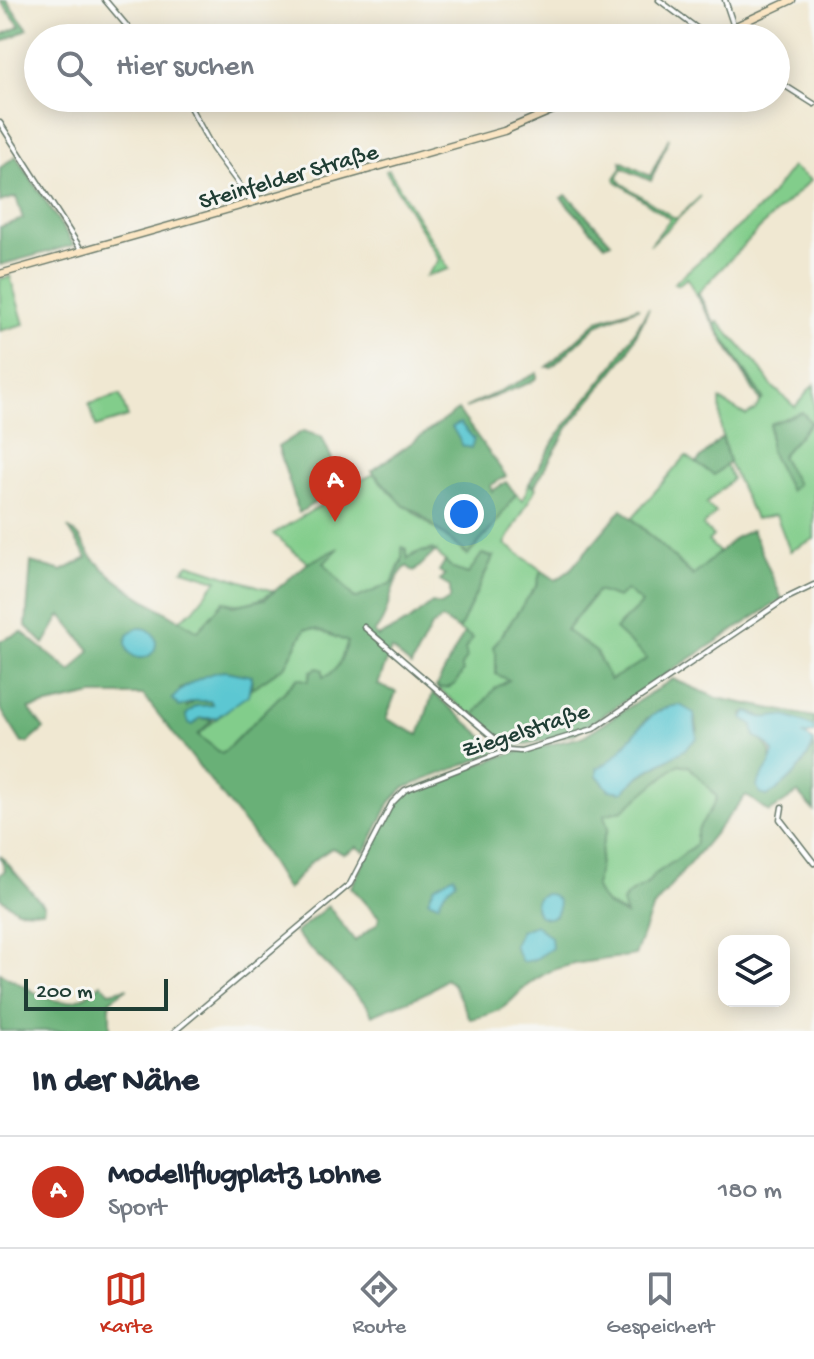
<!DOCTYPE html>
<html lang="de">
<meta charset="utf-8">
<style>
body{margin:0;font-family:"Gochi Hand",sans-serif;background:#f6f6f7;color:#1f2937}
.controls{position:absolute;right:24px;bottom:24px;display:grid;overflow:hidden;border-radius:16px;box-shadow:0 4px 20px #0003}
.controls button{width:72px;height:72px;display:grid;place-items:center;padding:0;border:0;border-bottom:2px solid #e0e1e3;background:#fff;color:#1f2937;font:40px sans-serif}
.scale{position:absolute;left:24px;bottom:20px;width:144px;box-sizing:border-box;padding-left:8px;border:4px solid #1f3d34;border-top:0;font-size:22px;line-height:28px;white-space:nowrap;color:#1f3d34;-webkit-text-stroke:6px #f6f6f2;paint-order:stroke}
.you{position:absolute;left:464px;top:514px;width:28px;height:28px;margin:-20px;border:6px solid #fff;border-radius:50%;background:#1a73e8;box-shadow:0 0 0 12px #1a73e833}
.badge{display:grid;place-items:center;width:52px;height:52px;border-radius:50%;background:#c8321e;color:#fff;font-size:26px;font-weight:700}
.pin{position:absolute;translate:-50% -66px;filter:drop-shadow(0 2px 4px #0008)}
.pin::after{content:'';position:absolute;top:42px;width:28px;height:24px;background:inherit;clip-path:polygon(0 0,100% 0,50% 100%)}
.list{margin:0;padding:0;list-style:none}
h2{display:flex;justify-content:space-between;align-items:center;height:104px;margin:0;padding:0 32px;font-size:34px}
h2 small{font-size:26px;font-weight:400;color:#747a83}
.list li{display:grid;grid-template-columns:52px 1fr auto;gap:24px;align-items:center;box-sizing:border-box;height:112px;padding:0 32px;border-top:2px solid #e0e1e3}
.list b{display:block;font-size:30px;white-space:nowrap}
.list p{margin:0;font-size:26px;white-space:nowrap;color:#747a83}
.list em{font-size:26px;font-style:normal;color:#747a83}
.icon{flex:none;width:44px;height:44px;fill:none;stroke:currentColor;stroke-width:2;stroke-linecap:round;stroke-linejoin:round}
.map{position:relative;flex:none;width:814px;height:1031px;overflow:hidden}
.search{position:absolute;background:#fff;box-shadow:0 4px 20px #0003;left:24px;right:24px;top:24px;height:88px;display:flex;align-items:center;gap:20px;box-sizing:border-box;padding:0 28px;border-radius:44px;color:#747a83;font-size:30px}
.sheet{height:216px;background:#fff}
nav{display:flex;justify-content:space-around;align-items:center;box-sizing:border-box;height:112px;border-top:2px solid #e0e1e3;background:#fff;font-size:22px;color:#747a83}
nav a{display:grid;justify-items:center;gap:4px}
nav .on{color:#c8321e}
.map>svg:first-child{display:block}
</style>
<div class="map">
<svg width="814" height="1031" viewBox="0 0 814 1031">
<rect width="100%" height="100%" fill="#f6f6f2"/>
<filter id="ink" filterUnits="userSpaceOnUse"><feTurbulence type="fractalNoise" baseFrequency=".0125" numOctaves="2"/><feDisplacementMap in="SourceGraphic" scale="16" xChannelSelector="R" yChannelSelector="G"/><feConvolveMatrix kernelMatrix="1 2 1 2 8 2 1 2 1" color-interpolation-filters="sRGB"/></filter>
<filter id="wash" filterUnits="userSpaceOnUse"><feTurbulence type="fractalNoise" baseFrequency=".006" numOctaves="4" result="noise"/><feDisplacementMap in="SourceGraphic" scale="32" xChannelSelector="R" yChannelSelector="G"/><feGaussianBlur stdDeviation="1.8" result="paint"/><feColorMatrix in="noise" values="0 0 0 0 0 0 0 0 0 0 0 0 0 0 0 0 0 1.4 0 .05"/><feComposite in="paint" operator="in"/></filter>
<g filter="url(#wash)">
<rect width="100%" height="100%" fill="#f0e8d2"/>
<!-- green -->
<g fill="#82cd8b" stroke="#508560" stroke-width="2" fill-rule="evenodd">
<polygon points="792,167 811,180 766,222 696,295 687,278 678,285 674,283 763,205"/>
<polygon points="622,168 618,178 621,183 676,219 701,196 650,245 670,219 616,181 615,178"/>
<polygon points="389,170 449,269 426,276 439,260 386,171"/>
<polygon points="10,276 24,324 0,331 0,279"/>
<path d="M718,322L757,364L772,386L795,407L814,384V539L790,551L776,515L755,519L729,462L721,429L720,400L746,415L754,411L763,398L715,325ZM811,423L781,456L796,483C776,464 768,454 770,425Z"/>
<polygon points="120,395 128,417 96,427 89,404"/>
<polygon points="686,456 714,475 726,465 732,479 706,504 716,513 703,526 713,536 708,541 720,553 694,576 632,518"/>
<path d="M374,474C400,506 436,527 468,555L493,527L516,494L523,500L529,484L536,488L505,544L541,570L537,585L493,647L497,653L496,674L509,679L486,699L473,717L436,687L461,666L464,649L472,638L459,630L493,557L468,574L453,569L433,549L413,554L408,560L406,549L392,583L355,600L324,563L337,549L308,563L273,534L333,498L340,490Z"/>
<path d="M189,564L273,591C262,601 237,608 224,601L198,631L179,620L193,610L217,580L183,570Z"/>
<polygon points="626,590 643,602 648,659 609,681 596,652 566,631 598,591"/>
<polygon points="305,629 316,629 348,642 338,666 329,675 308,681 245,730 222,754 198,735 251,689 286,665"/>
<path d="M679,764L689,766L717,797C712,815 694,824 696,844C668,869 646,876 626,910L627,915L600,900L595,885C602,866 598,848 608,829L604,815Z"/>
</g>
<!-- forest -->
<g fill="#69b077" stroke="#447656" stroke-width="2" fill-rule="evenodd">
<polygon points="6,0 28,29 0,43 0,36 20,26 0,1"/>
<polygon points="669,138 651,181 622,168 621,161 650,176"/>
<polygon points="16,156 74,245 0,265 0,227 23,219 16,197 0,202 0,168"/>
<polygon points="566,195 573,201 611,242 605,245 561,198"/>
<polygon points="698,293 725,343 763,399 760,401 696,295"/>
<polygon points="639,307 597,325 552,367 547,367 598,320"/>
<polygon points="649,308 627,354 568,428 534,487 529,484 557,436 614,365"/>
<polygon points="537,373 537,378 529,383 465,408"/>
<polygon points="458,410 506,476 490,486 492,491 506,482 516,494 493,527 468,555 416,511 404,506 372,471"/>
<polygon points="802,412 811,422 781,456 797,484 790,491 770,451 770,424"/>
<polygon points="303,431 322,437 343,484 299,513 278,447"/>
<polygon points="722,437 729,462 714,475 696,463"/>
<path d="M622,509L693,576L736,537L752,530L782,599L574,734L517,746L503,742L473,717L495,688L509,680L496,674V653L493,647L537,585L541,570L556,580L569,571ZM626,590L642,603L615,629L647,659L610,680L596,652L566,630L597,591L618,598Z"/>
<path d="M69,529C82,534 84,549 93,558C122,590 162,609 198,631L224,601L233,606L265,599L308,563L339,548L324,563L355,599L392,583L402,562V547L406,549L408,559L419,552L436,551L414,572L407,566C386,585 393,613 374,633L378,637L408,622L432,603L441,605L450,599V587L440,581L445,575L439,571L445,561L453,569L468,574L482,554L493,557L459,630L442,619L431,627L411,666L391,649L378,685L396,692L386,719L419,735L433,693L500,751L404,788L390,802L365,852L357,847L344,854L332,848L311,862L287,890L254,836L143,695H93L29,709L44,729L28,743H22L0,708V641L22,632L71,672L90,650L61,615L44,644L26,626L31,562L62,571L87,558ZM305,629H316L348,642C342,656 339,673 323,677V670L318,668L311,671L308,681L298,678L222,754L198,735L212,720L200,718L193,725L186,716L214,706L210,701H195L187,707L180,689L225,671L252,676L251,689L286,665Z"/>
<path d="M464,633L473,638L465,649L467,658L461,666L463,671C456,684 452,691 436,687Z"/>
<path d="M673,679L717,698L814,717V727C791,720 768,722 747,711L743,713V718L753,725L755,736C780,751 771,770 767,796C786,786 808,763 814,742V811L798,793L769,812L746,795L652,909L635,955C607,960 568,961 543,975C509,993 517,1011 470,1019L453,984L445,979C424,999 398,1002 372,1015L367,1005L295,933L328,906L355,941L378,923L379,917L351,887L394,804L406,792L505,755L582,737ZM647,718H695L698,730C683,761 647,764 625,790H609L597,775L616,758ZM679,764L689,766L717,797C712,815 694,824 696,844C682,857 670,864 655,874C652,876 650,881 647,884C635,892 630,889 622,903L626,915C609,908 601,902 595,885C602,866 598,848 608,829L604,815L623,810Z"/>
<polygon points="0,855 44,906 43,911 17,910 0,898 0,875 5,870"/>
<path d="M0,973C37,992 64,1020 101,984L110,992L128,988L110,1000V1031H0Z"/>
</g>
<!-- water -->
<g fill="#5bc7d2" stroke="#3d8283" stroke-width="2">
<polygon points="460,423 474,439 471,448 463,446 452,427"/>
<circle cx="141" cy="643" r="15"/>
<path d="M225,671L252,676L248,695L216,718H200L193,725L189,723L186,715L196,706L213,705L210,701H195L179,707L172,699C184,685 207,672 225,671Z"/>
<path d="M680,705L694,713L697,738L684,750L640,775L623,792L609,790L597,775V768C632,753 637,709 680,705Z"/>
<path d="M747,711C764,720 764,718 780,716C790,715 805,724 814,727V733L804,735L814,741C808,763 786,786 767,796L760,794L757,786C766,763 789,754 755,736L753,725L743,718Z"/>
<polygon points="454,875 456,882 445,891 438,904 428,900 434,887"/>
<circle cx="547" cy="906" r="12"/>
<polygon points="535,925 551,937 552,948 534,960 522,962 514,945 520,931"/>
</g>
</g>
<g filter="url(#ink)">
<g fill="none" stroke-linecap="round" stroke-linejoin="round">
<defs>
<g id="minor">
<polyline points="105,0 137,38"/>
<polyline points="659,0 710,38"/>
<polyline points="725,0 734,27"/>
<polyline points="776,80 814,104"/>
<polyline points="185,98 213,149 252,202"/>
<polyline points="0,123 82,251"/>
<polyline points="364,627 508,750"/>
<polyline points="782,807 780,819 814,863"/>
<polyline points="175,1031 350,884 392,803 405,790 508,750 521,751 593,729 785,599 814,585"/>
</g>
<g id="secondary">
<polyline points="710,38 792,0"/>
<polyline points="0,274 504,131 581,98"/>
</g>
</defs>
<!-- minor casing -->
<use href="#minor" stroke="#68796b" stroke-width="7"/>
<!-- secondary casing -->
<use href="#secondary" stroke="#68796b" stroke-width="9"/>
<!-- minor -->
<use href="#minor" stroke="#fff" stroke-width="4"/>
<!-- secondary -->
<use href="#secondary" stroke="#fbe6c4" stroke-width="6"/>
</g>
</g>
<g text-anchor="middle" stroke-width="6" stroke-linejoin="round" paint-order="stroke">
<!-- street labels -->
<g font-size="24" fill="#1f3d34" stroke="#f6f6f2">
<text transform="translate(288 175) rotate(-16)" y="8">Steinfelder Straße</text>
<text transform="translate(525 729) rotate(-18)" y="8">Ziegelstraße</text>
</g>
</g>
</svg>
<div class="controls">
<button><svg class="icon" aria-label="layers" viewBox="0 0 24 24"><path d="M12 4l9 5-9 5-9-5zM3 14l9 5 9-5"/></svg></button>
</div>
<div class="scale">200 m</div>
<div class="you"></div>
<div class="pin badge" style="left:335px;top:522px">A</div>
<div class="search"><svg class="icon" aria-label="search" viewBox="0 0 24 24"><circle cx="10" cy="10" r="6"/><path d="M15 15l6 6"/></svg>Hier suchen</div>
</div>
<section class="sheet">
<h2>In der Nähe<small></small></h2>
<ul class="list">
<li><span class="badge">A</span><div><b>Modellflugplatz Lohne</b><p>Sport</p></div><em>180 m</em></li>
</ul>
</section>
<nav>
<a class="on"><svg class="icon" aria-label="map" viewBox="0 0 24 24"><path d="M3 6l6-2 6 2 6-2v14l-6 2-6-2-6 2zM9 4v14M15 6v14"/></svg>Karte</a>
<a><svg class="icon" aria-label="directions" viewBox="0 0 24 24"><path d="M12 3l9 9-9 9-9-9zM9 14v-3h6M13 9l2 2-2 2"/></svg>Route</a>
<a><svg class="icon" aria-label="saved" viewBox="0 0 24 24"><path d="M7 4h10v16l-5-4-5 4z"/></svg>Gespeichert</a>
</nav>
